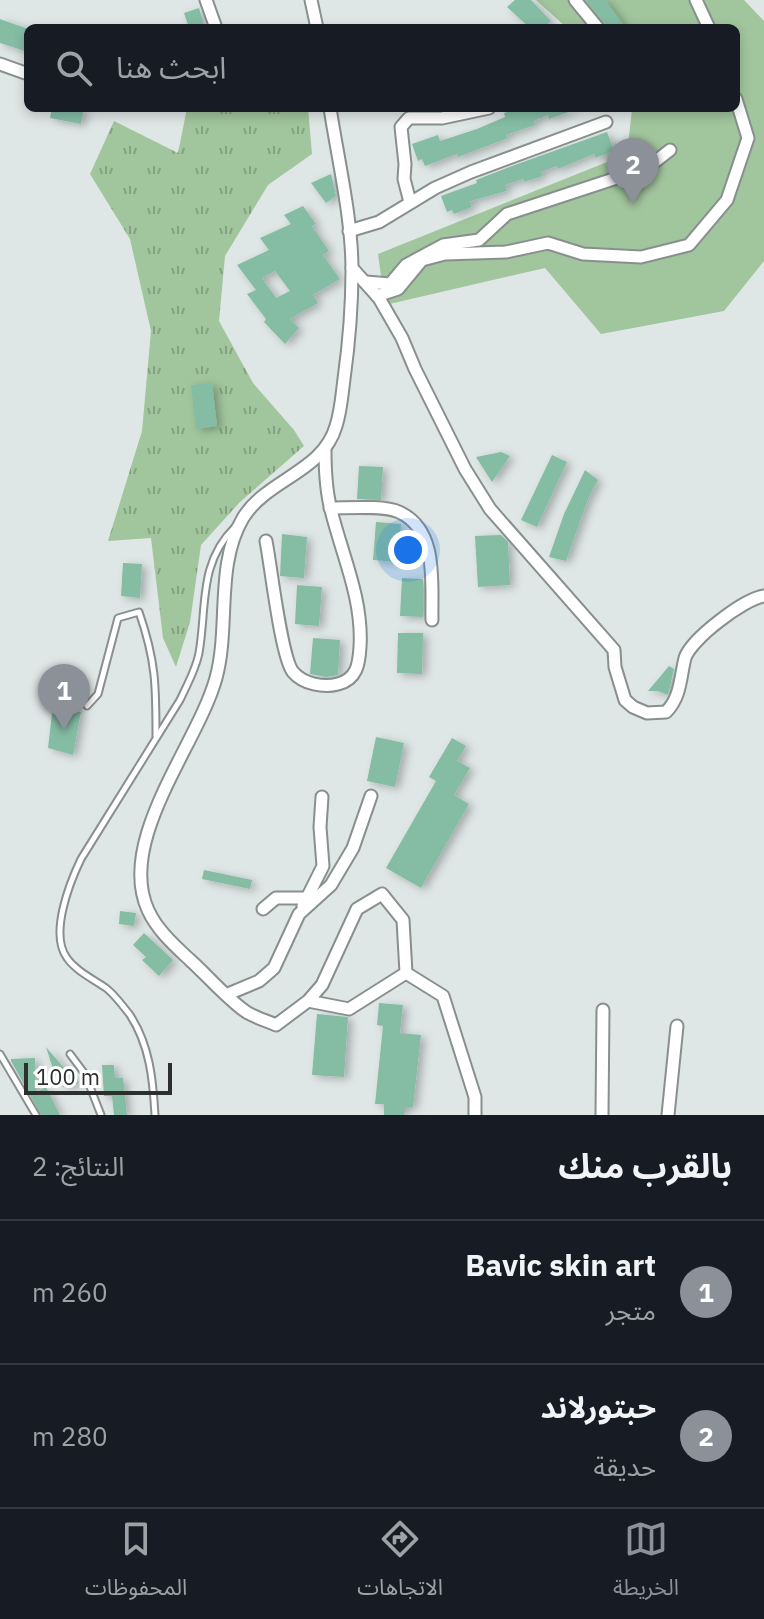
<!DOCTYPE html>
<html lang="ar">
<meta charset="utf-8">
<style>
body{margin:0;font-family:"IBM Plex Sans","Noto Sans Arabic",sans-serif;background:#20242c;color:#f1f3f6;direction:rtl}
.scale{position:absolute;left:24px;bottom:20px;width:148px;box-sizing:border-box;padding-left:8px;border:4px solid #2c2f2e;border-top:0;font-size:22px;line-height:28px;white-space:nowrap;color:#2c2f2e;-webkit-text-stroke:6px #fff;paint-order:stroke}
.you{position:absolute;left:408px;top:550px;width:28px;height:28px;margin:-20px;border:6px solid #fff;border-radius:50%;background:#1a73e8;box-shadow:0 0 0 12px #1a73e833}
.badge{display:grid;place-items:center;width:52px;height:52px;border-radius:50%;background:#8c9099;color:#fff;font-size:26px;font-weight:700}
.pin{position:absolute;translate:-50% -66px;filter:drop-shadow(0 2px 4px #0008)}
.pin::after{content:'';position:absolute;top:42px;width:28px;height:24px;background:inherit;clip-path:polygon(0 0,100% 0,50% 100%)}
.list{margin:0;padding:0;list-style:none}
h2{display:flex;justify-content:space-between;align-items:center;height:104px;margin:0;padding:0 32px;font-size:34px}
h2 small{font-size:26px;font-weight:400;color:#9ea1a6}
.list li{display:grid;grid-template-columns:52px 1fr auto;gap:24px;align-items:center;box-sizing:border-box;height:144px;padding:0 32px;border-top:2px solid #363941}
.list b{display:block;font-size:30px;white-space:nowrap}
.list p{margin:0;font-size:26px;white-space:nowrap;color:#9ea1a6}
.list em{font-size:26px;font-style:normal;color:#9ea1a6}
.icon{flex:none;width:44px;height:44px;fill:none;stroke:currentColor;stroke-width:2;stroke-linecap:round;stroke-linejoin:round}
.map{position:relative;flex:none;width:764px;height:1115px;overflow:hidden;direction:ltr}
.search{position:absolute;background:#171b24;box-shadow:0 4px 12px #0003;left:24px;right:24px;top:24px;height:88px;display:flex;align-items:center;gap:20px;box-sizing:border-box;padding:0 28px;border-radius:12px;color:#9ea1a6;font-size:30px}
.sheet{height:392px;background:#171b24}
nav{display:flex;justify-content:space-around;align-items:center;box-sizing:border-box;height:112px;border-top:2px solid #363941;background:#171b24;font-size:22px;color:#9ea1a6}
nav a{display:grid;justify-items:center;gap:4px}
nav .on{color:#8c9099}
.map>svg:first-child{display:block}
</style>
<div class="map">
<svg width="764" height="1115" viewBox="0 0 764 1115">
<defs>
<pattern id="grass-tufts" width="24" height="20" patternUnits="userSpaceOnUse" patternTransform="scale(2)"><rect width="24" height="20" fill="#a1c59d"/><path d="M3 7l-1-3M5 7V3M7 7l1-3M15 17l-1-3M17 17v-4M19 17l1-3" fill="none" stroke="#83a080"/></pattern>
<filter id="shadow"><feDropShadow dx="4.5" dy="2.5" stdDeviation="4" flood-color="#0004"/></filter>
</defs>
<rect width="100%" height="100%" fill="#dfe7e6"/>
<!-- grass -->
<polygon fill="url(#grass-tufts)" points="187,108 308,108 312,154 268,185 225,256 219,321 253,383 294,430 304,446 240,502 201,545 190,622 176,667 163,638 151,538 108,541 142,431 151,331 130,239 90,174 114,121 178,153"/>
<!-- green -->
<polygon fill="#a1c59d" points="536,0 744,0 764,21 764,261 724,311 601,334 545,268 385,305 378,254 627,154 632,109 588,108 736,108 736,28 567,28"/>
<!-- building -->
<g fill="#84bca4" fill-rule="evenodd" filter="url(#shadow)">
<polygon points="515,0 531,0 551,21 542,28 530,28 507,7"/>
<polygon points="586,0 605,0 626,28 608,28"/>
<polygon points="199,8 205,28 189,28 184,13"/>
<polygon points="0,19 28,29 25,51 0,43"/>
<polygon points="52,108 84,108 81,124 50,118"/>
<polygon points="519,108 577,109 549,119 548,115 534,121 535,125 506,135 508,138 458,157 457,154 425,166 422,159 418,161 412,144 438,135 440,141 477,129 505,117 504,113"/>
<polygon points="607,132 614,151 595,158 594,154 558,169 557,166 541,172 543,176 524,182 523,179 505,185 507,191 470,201 472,207 454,214 452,210 447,212 441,196 477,183 476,180 512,166"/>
<polygon points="331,174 336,196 326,203 311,183"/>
<path d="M303,206L316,224L312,226L329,251L323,255L340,279L313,295L318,303L290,319L299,328L285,344L264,322L266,319L247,294L256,290L237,265L269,250L260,238L291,224L284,215ZM275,271L290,291L276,298L262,278Z"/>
<polygon points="212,383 217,426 196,429 191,385"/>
<polygon points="501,452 510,456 492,482 476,457"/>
<polygon points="552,455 567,462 537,527 521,520"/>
<polygon points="359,466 383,467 381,500 357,499"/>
<polygon points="585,470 598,480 588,499 566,561 549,557 564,514"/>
<polygon points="376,522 401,524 398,562 373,560"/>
<polygon points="282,534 307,537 304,578 280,576"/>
<polygon points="501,535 508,542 510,585 478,587 475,536"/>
<polygon points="123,563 142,564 140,598 121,596"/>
<polygon points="402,578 423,579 423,617 400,616"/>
<polygon points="297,585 322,587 319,626 295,624"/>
<polygon points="398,633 423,633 422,674 397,673"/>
<polygon points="313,638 340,640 338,675 326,677 310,674"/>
<polygon points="669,666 674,669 668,695 658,691 648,691"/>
<polygon points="53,705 81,712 73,755 48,748"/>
<polygon points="376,737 404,743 395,787 367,781"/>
<polygon points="452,738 466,746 457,761 470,768 454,795 469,804 421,888 386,868 436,781 429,777"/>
<polygon points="204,870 252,880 250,889 202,879"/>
<polygon points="120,911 136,913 134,926 119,924"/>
<polygon points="144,933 173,960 159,976 142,960 146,957 133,945"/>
<polygon points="379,1003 403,1005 400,1033 421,1035 413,1107 404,1107 404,1115 384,1115 384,1104 375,1104 383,1026 377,1025"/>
<polygon points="317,1014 348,1017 344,1077 312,1075"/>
<polygon points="46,1047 72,1077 77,1076 78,1084 63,1087 61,1076 55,1075"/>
<polygon points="35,1058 36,1092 46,1087 60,1115 41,1115 11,1061 11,1059"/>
<polygon points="102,1065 114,1065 115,1078 123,1078 127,1115 114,1115 112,1096 104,1096"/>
</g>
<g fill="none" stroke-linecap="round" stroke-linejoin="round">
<defs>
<g id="lane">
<path d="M87,706L98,694L118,618L139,612C156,661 156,686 156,736"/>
<polyline points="0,1054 36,1115"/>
<polyline points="70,1054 85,1074 101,1115"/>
<path d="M155,1115C153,1080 150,1046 130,1015C123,1006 114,994 106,988C93,979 76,971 67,958C49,934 70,882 81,859L180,700C187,685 196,669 199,653C207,608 198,563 235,527"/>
</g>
<g id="street">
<polyline points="206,0 216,28"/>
<polyline points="311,0 317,28"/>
<polyline points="575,0 598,28"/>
<polyline points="696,0 709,28"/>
<polyline points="0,64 28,74"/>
<polyline points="410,202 404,179 405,164 401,127 409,118 442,118 489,108"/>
<polyline points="349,231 379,222 435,188 471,172 606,122"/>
<path d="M352,268L379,298L402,338L415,369L465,469L490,509L614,650L615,667L625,700L633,707L647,713L666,712C681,697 680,678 685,658C691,639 744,599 764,596"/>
<polyline points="366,282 390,284 406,265 443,245 479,240 507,214 647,168 670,150"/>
<polyline points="377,296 398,289 422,260 445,254 506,252 548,243 583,254 641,257 689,245 727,200 748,138 736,99"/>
<path d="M330,508C348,508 384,505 399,512C439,530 431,584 432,620"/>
<path d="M266,541C271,566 281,657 293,672C303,684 324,688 338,684C357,679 359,664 360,647C363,599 342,555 331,510C326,491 325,470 325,450"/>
<polyline points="303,906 323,866 320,827 322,797"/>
<polyline points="263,909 276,898 307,898"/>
<polyline points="406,973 443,996 475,1097 475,1115"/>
<polyline points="228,994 259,981 274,968 299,914 331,885 353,848 371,796"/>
<path d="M308,1001L349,1009L406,973L403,920L382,894L357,909L322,985L308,1001L276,1025C267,1021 257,1018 248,1013C231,1003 206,974 190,960C174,945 157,930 148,910C116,840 198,744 216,678C230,627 215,565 243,518C267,479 323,472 336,426C341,411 342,394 344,379C349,343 352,306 352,270C352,218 338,160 330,108"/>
<polyline points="602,1115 603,1010"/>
<polyline points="668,1115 677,1026"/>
</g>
</defs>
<!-- lane casing -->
<use href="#lane" stroke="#888f8e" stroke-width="9"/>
<!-- street casing -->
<use href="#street" stroke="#888f8e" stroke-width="15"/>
<!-- lane -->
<use href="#lane" stroke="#fff" stroke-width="5"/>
<!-- street -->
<use href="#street" stroke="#fff" stroke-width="11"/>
</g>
</svg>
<div class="scale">100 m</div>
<div class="you"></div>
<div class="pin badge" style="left:64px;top:730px">1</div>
<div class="pin badge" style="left:633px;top:204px">2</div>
<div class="search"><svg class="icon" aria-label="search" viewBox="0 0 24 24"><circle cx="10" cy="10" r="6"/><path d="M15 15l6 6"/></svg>ابحث هنا</div>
</div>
<section class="sheet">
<h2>بالقرب منك<small>النتائج: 2</small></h2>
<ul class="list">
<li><span class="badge">1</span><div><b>Bavic skin art</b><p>متجر</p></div><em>260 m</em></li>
<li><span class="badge">2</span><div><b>حبتورلاند</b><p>حديقة</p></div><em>280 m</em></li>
</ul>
</section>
<nav>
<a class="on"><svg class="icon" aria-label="map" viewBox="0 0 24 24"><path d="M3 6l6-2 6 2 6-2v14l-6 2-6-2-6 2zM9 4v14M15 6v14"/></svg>الخريطة</a>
<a><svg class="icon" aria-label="directions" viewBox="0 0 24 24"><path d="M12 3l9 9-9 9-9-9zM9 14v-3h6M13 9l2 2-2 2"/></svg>الاتجاهات</a>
<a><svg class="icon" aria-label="saved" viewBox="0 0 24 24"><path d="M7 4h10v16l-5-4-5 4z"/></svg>المحفوظات</a>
</nav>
